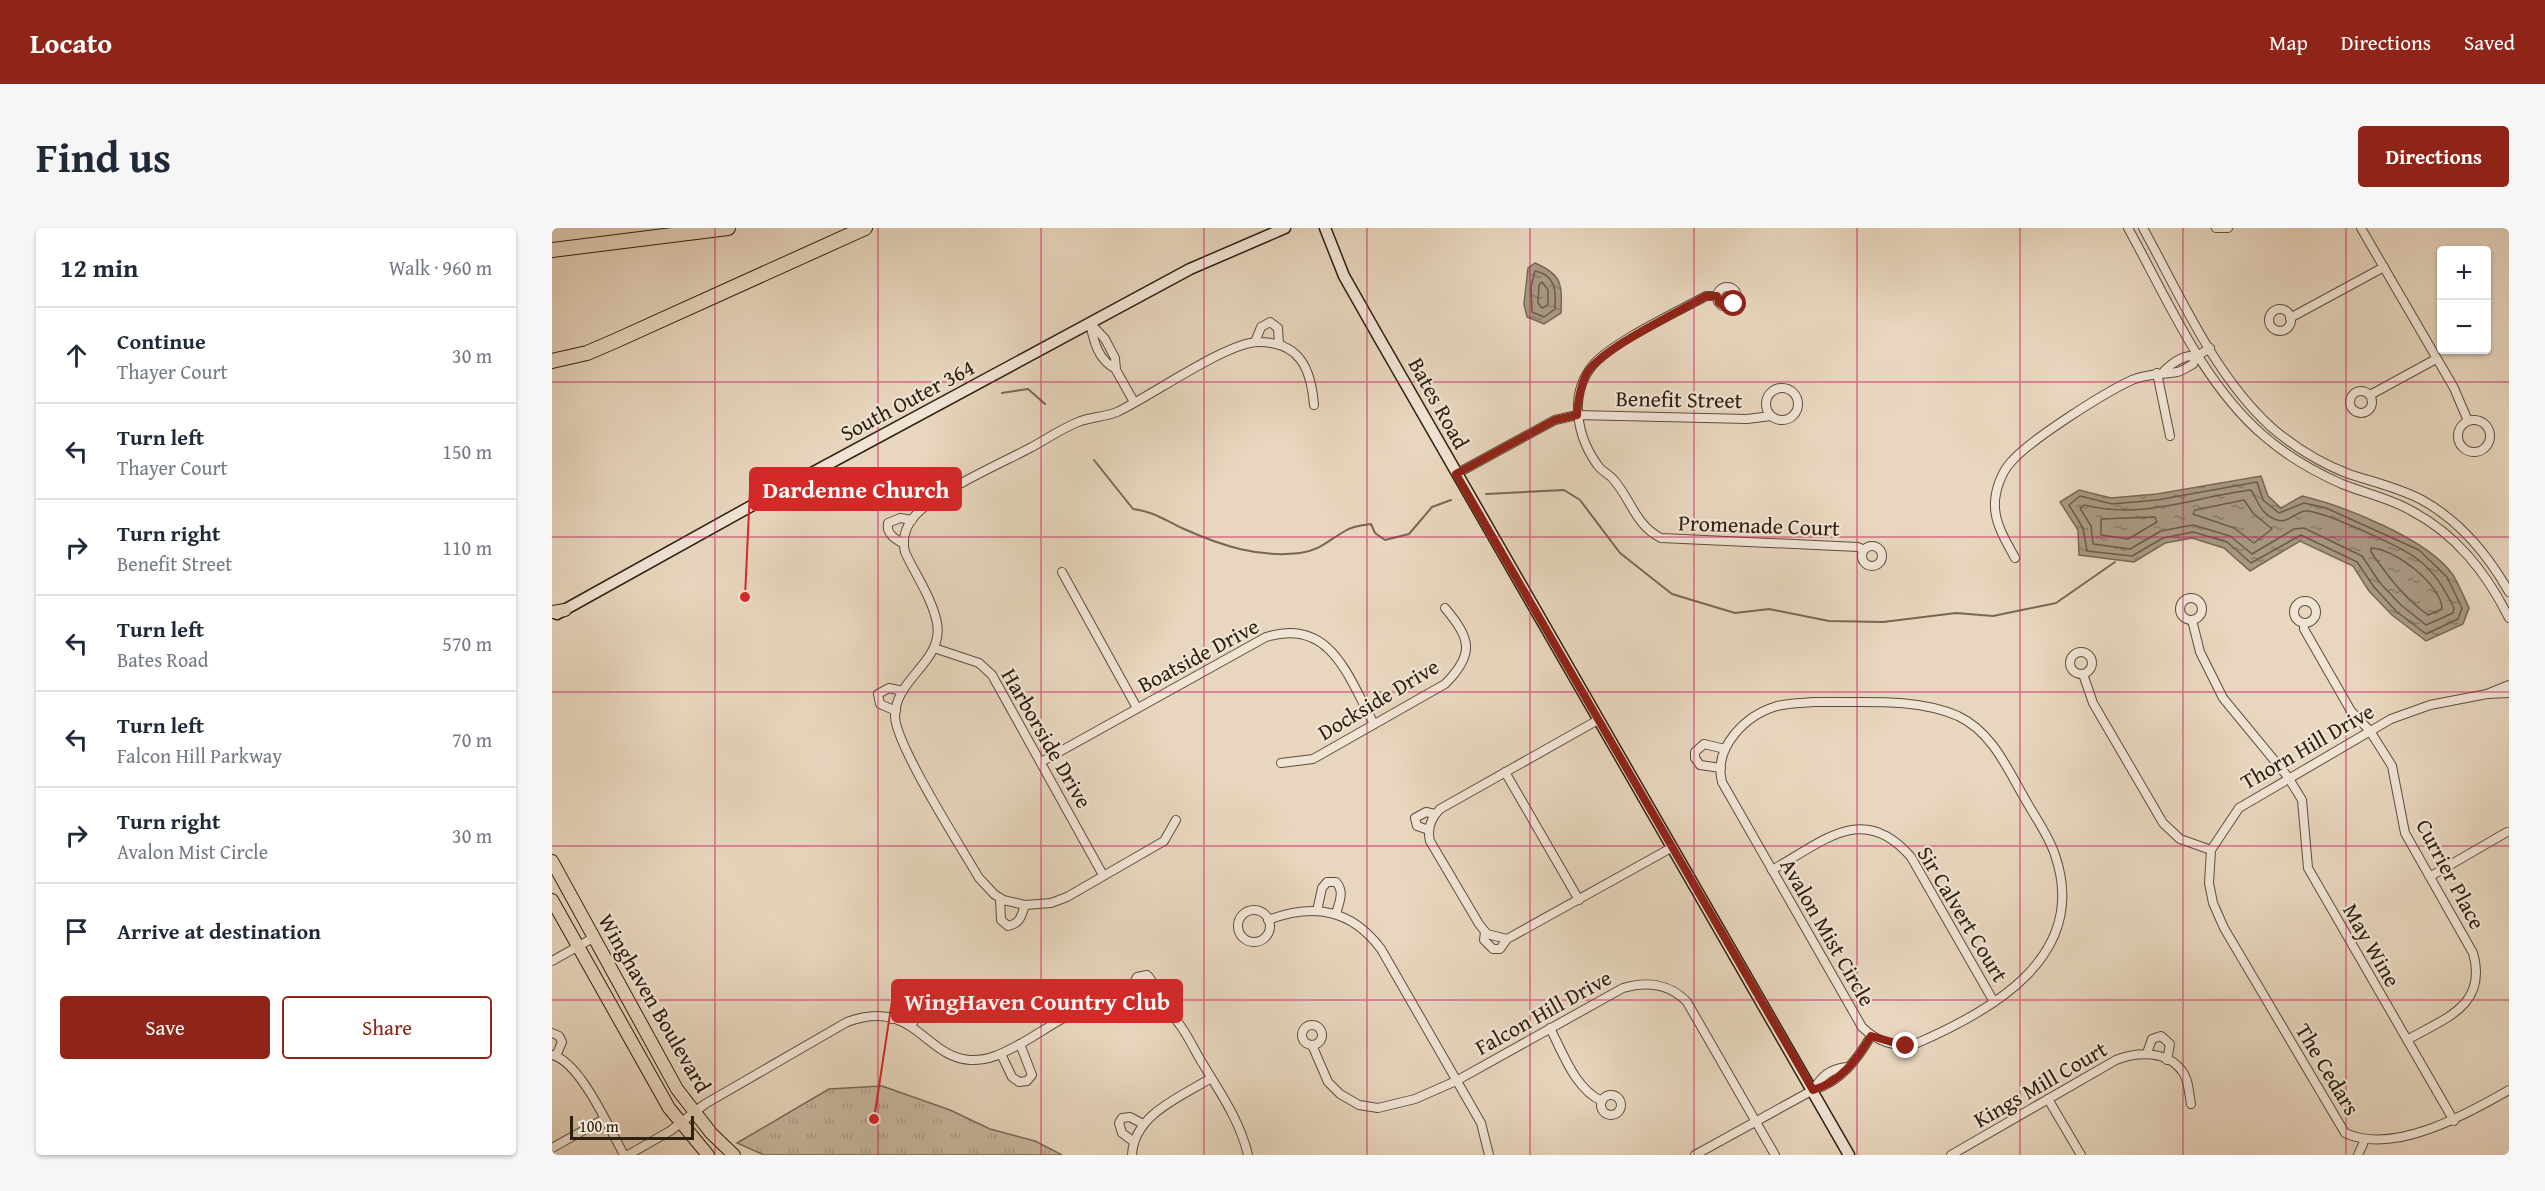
<!DOCTYPE html>
<meta charset="utf-8">
<style>
body{margin:0;font-family:"Gentium Book Plus",serif;background:#f6f6f7;color:#1f2937}
.controls{position:absolute;right:18px;top:18px;display:grid;overflow:hidden;border-radius:6px;box-shadow:0 2px 4px #0004}
.controls button{width:54px;height:54px;display:grid;place-items:center;padding:0;border:0;border-bottom:2px solid #e0e1e3;background:#fff;color:#1f2937;font:30px sans-serif}
.scale{position:absolute;left:18px;bottom:15px;width:124px;box-sizing:border-box;padding-left:6px;border:3px solid #2d200f;border-top:0;font-size:16px;line-height:21px;white-space:nowrap;color:#2d200f;-webkit-text-stroke:4px #f0e4d5;paint-order:stroke}
.stop{position:absolute;width:18px;height:18px;margin:-14px;border:4px solid #8f2418;border-radius:50%;background:#fff}
.stop.end{background:#8f2418;border-color:#fff;box-shadow:0 2px 6px #0008}
.list{margin:0;padding:0;list-style:none}
h2{display:flex;justify-content:space-between;align-items:center;height:78px;margin:0;padding:0 24px;font-size:26px}
h2 small{font-size:20px;font-weight:400;color:#747a83}
.list li{display:grid;grid-template-columns:39px 1fr auto;gap:18px;align-items:center;box-sizing:border-box;height:96px;padding:0 24px;border-top:2px solid #e0e1e3}
.list b{display:block;font-size:22px;white-space:nowrap}
.list p{margin:0;font-size:20px;white-space:nowrap;color:#747a83}
.list em{font-size:20px;font-style:normal;color:#747a83}
.actions{display:flex;gap:12px;padding:18px 24px}
.actions a{flex:1;padding:14px 0;border:2px solid #8f2418;border-radius:6px;text-align:center;font-size:21px;color:#8f2418}
.actions .main{background:#8f2418;color:#fff}
.icon{flex:none;width:33px;height:33px;fill:none;stroke:currentColor;stroke-width:2;stroke-linecap:round;stroke-linejoin:round}
.map{position:relative;flex:none;width:1957px;height:927px;overflow:hidden;border-radius:6px}
header{display:flex;align-items:center;gap:36px;box-sizing:border-box;height:84px;padding:0 30px;background:#8f2418;color:#fff}
header strong{font-size:28px}
nav{display:flex;gap:33px;margin-inline-start:auto;font-size:21px}
.intro{display:flex;align-items:center;justify-content:space-between;box-sizing:border-box;height:144px;padding:0 36px}
h1{margin:0;font-size:42px}
.button{padding:15px 27px;border-radius:6px;background:#8f2418;color:#fff;font-size:21px;font-weight:700}
main{display:flex;gap:36px;padding:0 36px}
aside{flex:1;background:#fff;border-radius:6px;box-shadow:0 2px 4px #0004}
.map>svg:first-child{display:block}
</style>
<header>
<strong>Locato</strong>
<nav><a>Map</a><a>Directions</a><a>Saved</a></nav>
</header>
<div class="intro"><h1>Find us</h1><a class="button">Directions</a></div>
<main>
<aside>
<h2>12 min<small>Walk · 960 m</small></h2>
<ul class="list">
<li><svg class="icon" aria-label="ahead" viewBox="0 0 24 24"><path d="M12 20V5M6 11l6-6 6 6"/></svg><div><b>Continue</b><p>Thayer Court</p></div><em>30 m</em></li>
<li><svg class="icon" aria-label="left" viewBox="0 0 24 24"><path d="M17 20v-9H6M10 6l-5 5 5 5"/></svg><div><b>Turn left</b><p>Thayer Court</p></div><em>150 m</em></li>
<li><svg class="icon" aria-label="right" viewBox="0 0 24 24"><path d="M7 20v-9h11M14 6l5 5-5 5"/></svg><div><b>Turn right</b><p>Benefit Street</p></div><em>110 m</em></li>
<li><svg class="icon" aria-label="left" viewBox="0 0 24 24"><path d="M17 20v-9H6M10 6l-5 5 5 5"/></svg><div><b>Turn left</b><p>Bates Road</p></div><em>570 m</em></li>
<li><svg class="icon" aria-label="left" viewBox="0 0 24 24"><path d="M17 20v-9H6M10 6l-5 5 5 5"/></svg><div><b>Turn left</b><p>Falcon Hill Parkway</p></div><em>70 m</em></li>
<li><svg class="icon" aria-label="right" viewBox="0 0 24 24"><path d="M7 20v-9h11M14 6l5 5-5 5"/></svg><div><b>Turn right</b><p>Avalon Mist Circle</p></div><em>30 m</em></li>
<li><svg class="icon" aria-label="arrive" viewBox="0 0 24 24"><path d="M6 21V4h12l-3 4 3 4H6"/></svg><div><b>Arrive at destination</b></div></li>
</ul>
<div class="actions"><a class="main">Save</a><a>Share</a></div>
</aside>
<div class="map">
<svg width="1957" height="927" viewBox="0 0 1957 927">
<defs>
<pattern id="grass-tufts" width="24" height="20" patternUnits="userSpaceOnUse" patternTransform="scale(1.5)"><rect width="24" height="20" fill="#c8b7a0"/><path d="M3 7l-1-3M5 7V3M7 7l1-3M15 17l-1-3M17 17v-4M19 17l1-3" fill="none" stroke="#ac9d89"/></pattern>
<pattern id="water-ripples" width="26" height="14" patternUnits="userSpaceOnUse" patternTransform="scale(1.5)"><rect width="26" height="14" fill="#a89882"/><path d="M2 4q2-2 4 0t4 0M15 11q2-2 4 0t4 0" fill="none" stroke="#897c69"/></pattern>
</defs>
<rect width="100%" height="100%" fill="#e8d6be"/>
<filter id="stains"><feTurbulence type="fractalNoise" baseFrequency=".00333" numOctaves="4"/><feColorMatrix values="0 0 0 0 .2 0 0 0 0 .09 0 0 0 0 .02 0 0 0 .5 -.17"/></filter>
<radialGradient id="worn" r=".72"><stop offset=".6" stop-color="#630" stop-opacity="0"/><stop offset="1" stop-color="#630" stop-opacity=".3"/></radialGradient>
<!-- grass -->
<polygon fill="url(#grass-tufts)" stroke="#7a6c58" stroke-width="1.5" points="330,858 398,882 438,901 483,913 510,927 212,927 185,915 277,861"/>
<!-- water -->
<g fill="url(#water-ripples)" stroke="#776854" stroke-width="1.5">
<path d="M983,35C1011,47 1010,57 1009,85L992,96L975,89L972,76L976,40Z"/>
<path d="M1709,248L1716,268L1729,280L1750,268C1792,278 1876,311 1901,347C1907,357 1912,369 1917,380L1911,396L1874,413L1840,387L1817,363L1801,338L1748,313L1698,343L1672,320L1640,310L1613,315L1582,334L1527,327L1526,302L1508,274L1527,262L1559,270L1605,266Z"/>
</g>
<g fill="none" stroke-linecap="round" stroke-linejoin="round">
<!-- shore -->
<g stroke="#6a5c48" stroke-width="1.5">
<path d="M983,43C1004,47 1004,63 1003,81L992,89L980,84L979,59Z"/>
<polygon points="990,54 996,62 996,77 990,80 986,75 987,57"/>
<polygon points="1705,254 1711,272 1727,285 1752,275 1774,280 1867,322 1895,349 1910,380 1906,391 1874,406 1844,383 1822,359 1805,334 1749,307 1699,335 1675,314 1641,304 1611,310 1580,328 1535,323 1531,300 1517,277 1528,268 1560,276 1605,272"/>
<path d="M1699,262C1706,273 1709,287 1725,292C1736,296 1744,283 1754,283C1772,283 1849,319 1864,330C1882,343 1892,360 1902,380L1901,385L1874,397L1849,377L1828,355L1810,328L1752,300L1742,301L1700,326L1678,308L1641,297L1609,303L1578,321L1541,316L1539,298L1528,280L1532,277C1590,292 1641,269 1699,262Z"/>
<polygon points="1692,272 1701,285 1720,301 1702,315 1682,300 1641,286 1643,282"/>
<polygon points="1603,289 1605,294 1576,311 1549,307 1549,291"/>
<path d="M1819,320C1842,320 1890,357 1890,381L1876,387C1851,369 1836,348 1819,324Z"/>
</g>
<!-- stream -->
<g stroke="#776854" stroke-width="2">
<polyline points="450,165 476,161 493,176"/>
<path d="M542,232L581,281C601,283 614,293 632,301C670,318 707,330 748,325C767,323 777,312 793,303C800,298 811,297 819,296L823,305L833,312L857,306L880,279L899,272"/>
<polyline points="934,266 1012,262 1028,272 1068,325 1120,366 1183,385 1217,381 1277,393 1331,394 1404,385 1441,388 1504,375 1563,334"/>
</g>
<defs>
<g id="street">
<path d="M1576,0C1615,70 1650,155 1712,208C1735,228 1763,244 1790,256C1812,265 1837,270 1858,282C1904,306 1934,344 1957,390"/>
<path d="M1591,0C1628,67 1662,147 1719,199C1741,218 1770,236 1797,246C1821,254 1848,260 1870,272C1908,293 1936,327 1957,364"/>
<polyline points="1664,0 1676,0"/>
<polyline points="1809,0 1902,160 1916,193"/>
<circle cx="1175" cy="69" r="10"/>
<path d="M1165,68H1154C1125,84 1061,114 1041,137C1016,167 1025,210 1047,239C1051,244 1057,246 1061,251C1079,271 1083,297 1109,310L1306,319L1312,322"/>
<circle cx="1728" cy="92" r="11"/>
<polyline points="1738,90 1832,39"/>
<polyline points="538,95 553,111 563,130 564,142 582,174"/>
<path d="M538,96C542,114 546,132 564,141"/>
<polyline points="703,114 709,99 718,94 726,100 727,117"/>
<path d="M1612,143C1621,134 1632,126 1645,128"/>
<polyline points="1605,145 1618,208"/>
<circle cx="1230" cy="176" r="16"/>
<circle cx="1809" cy="174" r="11"/>
<polyline points="1818,167 1884,131"/>
<circle cx="1922" cy="208" r="16"/>
<polyline points="904,246 1003,192 1025,187 1195,191 1219,188"/>
<path d="M352,316C343,311 334,306 336,295L348,290L360,292"/>
<circle cx="1320" cy="328" r="10"/>
<path d="M1463,330C1455,315 1444,298 1443,280C1442,264 1449,245 1459,234C1479,211 1552,165 1580,152C1595,145 1610,147 1625,144C1630,143 1636,139 1641,136L1645,128L1658,120"/>
<polyline points="510,344 585,480"/>
<circle cx="1639" cy="381" r="11"/>
<circle cx="1753" cy="384" r="11"/>
<polyline points="1640,392 1648,424 1671,470 1736,549 1750,572 1756,640 1902,893"/>
<path d="M1752,395V401L1799,483L1818,503L1840,538L1853,605L1921,725C1936,778 1893,790 1855,812"/>
<polyline points="382,420 427,435 440,447 551,647"/>
<circle cx="1529" cy="435" r="11"/>
<polyline points="1531,446 1541,475 1611,595 1628,611 1659,622"/>
<path d="M1957,465L1935,466L1878,477L1839,491L1687,580L1659,622L1657,655L1661,675L1672,700L1793,905C1841,927 1912,888 1957,862"/>
<polyline points="1935,466 1957,457"/>
<path d="M1262,474C1308,475 1363,469 1406,488C1440,504 1455,540 1473,571C1483,589 1497,608 1503,627C1538,728 1440,783 1363,816C1343,820 1324,813 1310,799L1170,554C1161,519 1194,487 1225,478C1237,475 1250,475 1262,474Z"/>
<polyline points="344,483 328,476 326,466 337,460 351,463"/>
<path d="M1046,492L888,581C879,590 875,601 878,613L927,696L935,706L955,711L1119,620"/>
<path d="M489,534L714,409C779,389 796,449 822,496"/>
<path d="M729,535L761,531L893,456C924,425 918,410 893,380"/>
<polyline points="1169,540 1148,537 1143,530 1143,524 1152,516 1173,521"/>
<polyline points="953,544 1027,672"/>
<path d="M624,592L612,613L515,669L499,675L473,677L451,672L442,666L427,650C409,619 343,516 343,488C343,450 392,434 385,395C380,370 363,346 353,324C350,311 353,300 361,290C381,265 448,236 478,220C493,212 509,201 526,194C538,189 553,189 565,184C598,169 676,113 707,114C748,114 759,141 762,177"/>
<polyline points="877,602 865,598 863,590 874,584 883,586"/>
<path d="M1220,642C1271,614 1311,573 1359,629L1442,774"/>
<polyline points="1879,648 1955,604"/>
<path d="M448,670L449,692L456,698C469,695 469,688 473,677"/>
<circle cx="702" cy="698" r="16"/>
<path d="M765,683L770,660L775,654H784C793,664 787,674 784,686"/>
<path d="M716,692C762,675 799,681 829,721L929,895L937,927"/>
<polyline points="933,704 932,712 941,721 948,721 955,711"/>
<polyline points="0,733 41,710"/>
<path d="M576,766L585,749L595,747C603,754 601,761 599,771"/>
<path d="M340,791L350,764L357,758C378,765 366,783 360,797"/>
<circle cx="760" cy="807" r="10"/>
<path d="M998,800C1011,825 1023,861 1050,873"/>
<polyline points="0,805 7,808 10,814 4,828"/>
<path d="M760,817L776,854L788,866L807,877L826,880L863,871L904,853L1071,760C1095,753 1118,756 1135,774L1223,927"/>
<polyline points="1595,825 1600,811 1609,808 1618,816 1615,832"/>
<polyline points="449,826 460,849 467,854 475,853 480,847 468,816"/>
<path d="M0,827C28,833 58,902 72,927"/>
<path d="M1261,862C1270,848 1277,841 1295,839"/>
<circle cx="1059" cy="877" r="10"/>
<polyline points="1496,871 1529,927"/>
<polyline points="582,914 570,905 567,895 570,890 578,889 591,896"/>
<polyline points="0,920 52,891"/>
<path d="M76,927L118,903L153,876L295,794C362,769 372,829 418,832C438,833 453,824 470,815C507,794 570,745 610,778C626,790 636,809 645,826C664,859 687,889 696,927"/>
<path d="M580,927C582,886 629,869 659,850"/>
<path d="M1143,927L1261,862C1288,854 1305,832 1319,808"/>
<path d="M1399,927L1564,832C1585,824 1615,822 1630,843C1637,852 1637,866 1639,876"/>
<polyline points="1806,927 1811,916"/>
</g>
<g id="secondary">
<polyline points="773,0 792,48 826,108 1297,927"/>
<polyline points="5,386 219,267 638,41 733,0"/>
</g>
<g id="primary">
<polyline points="0,384 13,382"/>
<polyline points="0,633 125,861 159,905 182,927"/>
<polyline points="0,672 117,880 156,927"/>
</g>
<g id="highway">
<polyline points="0,22 176,0"/>
<polyline points="0,133 35,125 63,113 313,0"/>
</g>
</defs>
<!-- street casing -->
<use href="#street" stroke="#5c4e3b" stroke-width="10"/>
<!-- secondary casing -->
<use href="#secondary" stroke="#2d200f" stroke-width="13"/>
<!-- primary casing -->
<use href="#primary" stroke="#2d200f" stroke-width="14"/>
<!-- highway casing -->
<use href="#highway" stroke="#2d200f" stroke-width="16"/>
<!-- street -->
<use href="#street" stroke="#f0e4d5" stroke-width="8"/>
<!-- secondary -->
<use href="#secondary" stroke="#f0e4d5" stroke-width="10"/>
<!-- primary -->
<use href="#primary" stroke="#e8d6be" stroke-width="12"/>
<!-- highway -->
<use href="#highway" stroke="#e8d6be" stroke-width="14"/>
</g>
<g fill="none" stroke-linecap="round" stroke-linejoin="round">
<!-- route -->
<path stroke="#8f2418" stroke-width="8" d="M1182,76L1173,79L1167,75L1165,68H1154C1127,84 1047,121 1034,147C1028,159 1026,173 1025,187L1003,192L904,246L1261,862C1288,854 1305,832 1319,808L1354,818"/>
</g>
<!-- grid -->
<path fill="none" stroke="#c2185b" stroke-width="1.5" stroke-opacity="0.55" d="M163,0V927M326,0V927M489,0V927M652,0V927M815,0V927M978,0V927M1142,0V927M1305,0V927M1468,0V927M1631,0V927M1794,0V927M0,154H1957M0,309H1957M0,464H1957M0,618H1957M0,772H1957"/>
<g text-anchor="middle" stroke-width="4.5" stroke-linejoin="round" paint-order="stroke">
<!-- street labels -->
<g font-size="22" fill="#2d200f" stroke="#f0e4d5">
<text transform="translate(1127 171) rotate(1)" y="8">Benefit Street</text>
<text transform="translate(355 172) rotate(-28)" y="8">South Outer 364</text>
<text transform="translate(887 175) rotate(61)" y="8">Bates Road</text>
<text transform="translate(1207 297) rotate(2)" y="8">Promenade Court</text>
<text transform="translate(646 427) rotate(-28)" y="8">Boatside Drive</text>
<text transform="translate(826 471) rotate(-31)" y="8">Dockside Drive</text>
<text transform="translate(495 510) rotate(60)" y="8">Harborside Drive</text>
<text transform="translate(1755 518) rotate(-30)" y="8">Thorn Hill Drive</text>
<text transform="translate(1899 646) rotate(62)" y="8">Currier Place</text>
<text transform="translate(1411 686) rotate(59)" y="8">Sir Calvert Court</text>
<text transform="translate(1276 704) rotate(60)" y="8">Avalon Mist Circle</text>
<text transform="translate(1820 717) rotate(60)" y="8">May Wine</text>
<text transform="translate(103 775) rotate(60)" y="8">Winghaven Boulevard</text>
<text transform="translate(991 784) rotate(-29)" y="8">Falcon Hill Drive</text>
<text transform="translate(1776 841) rotate(59)" y="8">The Cedars</text>
<text transform="translate(1488 856) rotate(-30)" y="8">Kings Mill Court</text>
</g>
</g>
<!-- callouts -->
<path fill="none" stroke="#d62828" stroke-width="2" d="M193 369L198 261M322 891L340 773"/>
<g fill="#d62828" stroke="#f0e4d5" stroke-width="2">
<circle cx="193" cy="369" r="6"/>
<circle cx="322" cy="891" r="6"/>
</g>
<g fill="#d62828" stroke="#d62828" stroke-width="2">
<rect x="198" y="240" width="211" height="42" rx="6"/>
<rect x="340" y="752" width="290" height="42" rx="6"/>
</g>
<g font-size="24" text-anchor="middle" font-weight="bold" fill="#fff">
<text x="304" y="270">Dardenne Church</text>
<text x="485" y="782">WingHaven Country Club</text>
</g>
<rect width="100%" height="100%" filter="url(#stains)"/>
<rect width="100%" height="100%" fill="url(#worn)"/>
</svg>
<div class="controls">
<button>+</button>
<button>−</button>
</div>
<div class="scale">100 m</div>
<div class="stop" style="left:1182px;top:76px"></div>
<div class="stop end" style="left:1354px;top:818px"></div>
</div>
</main>
